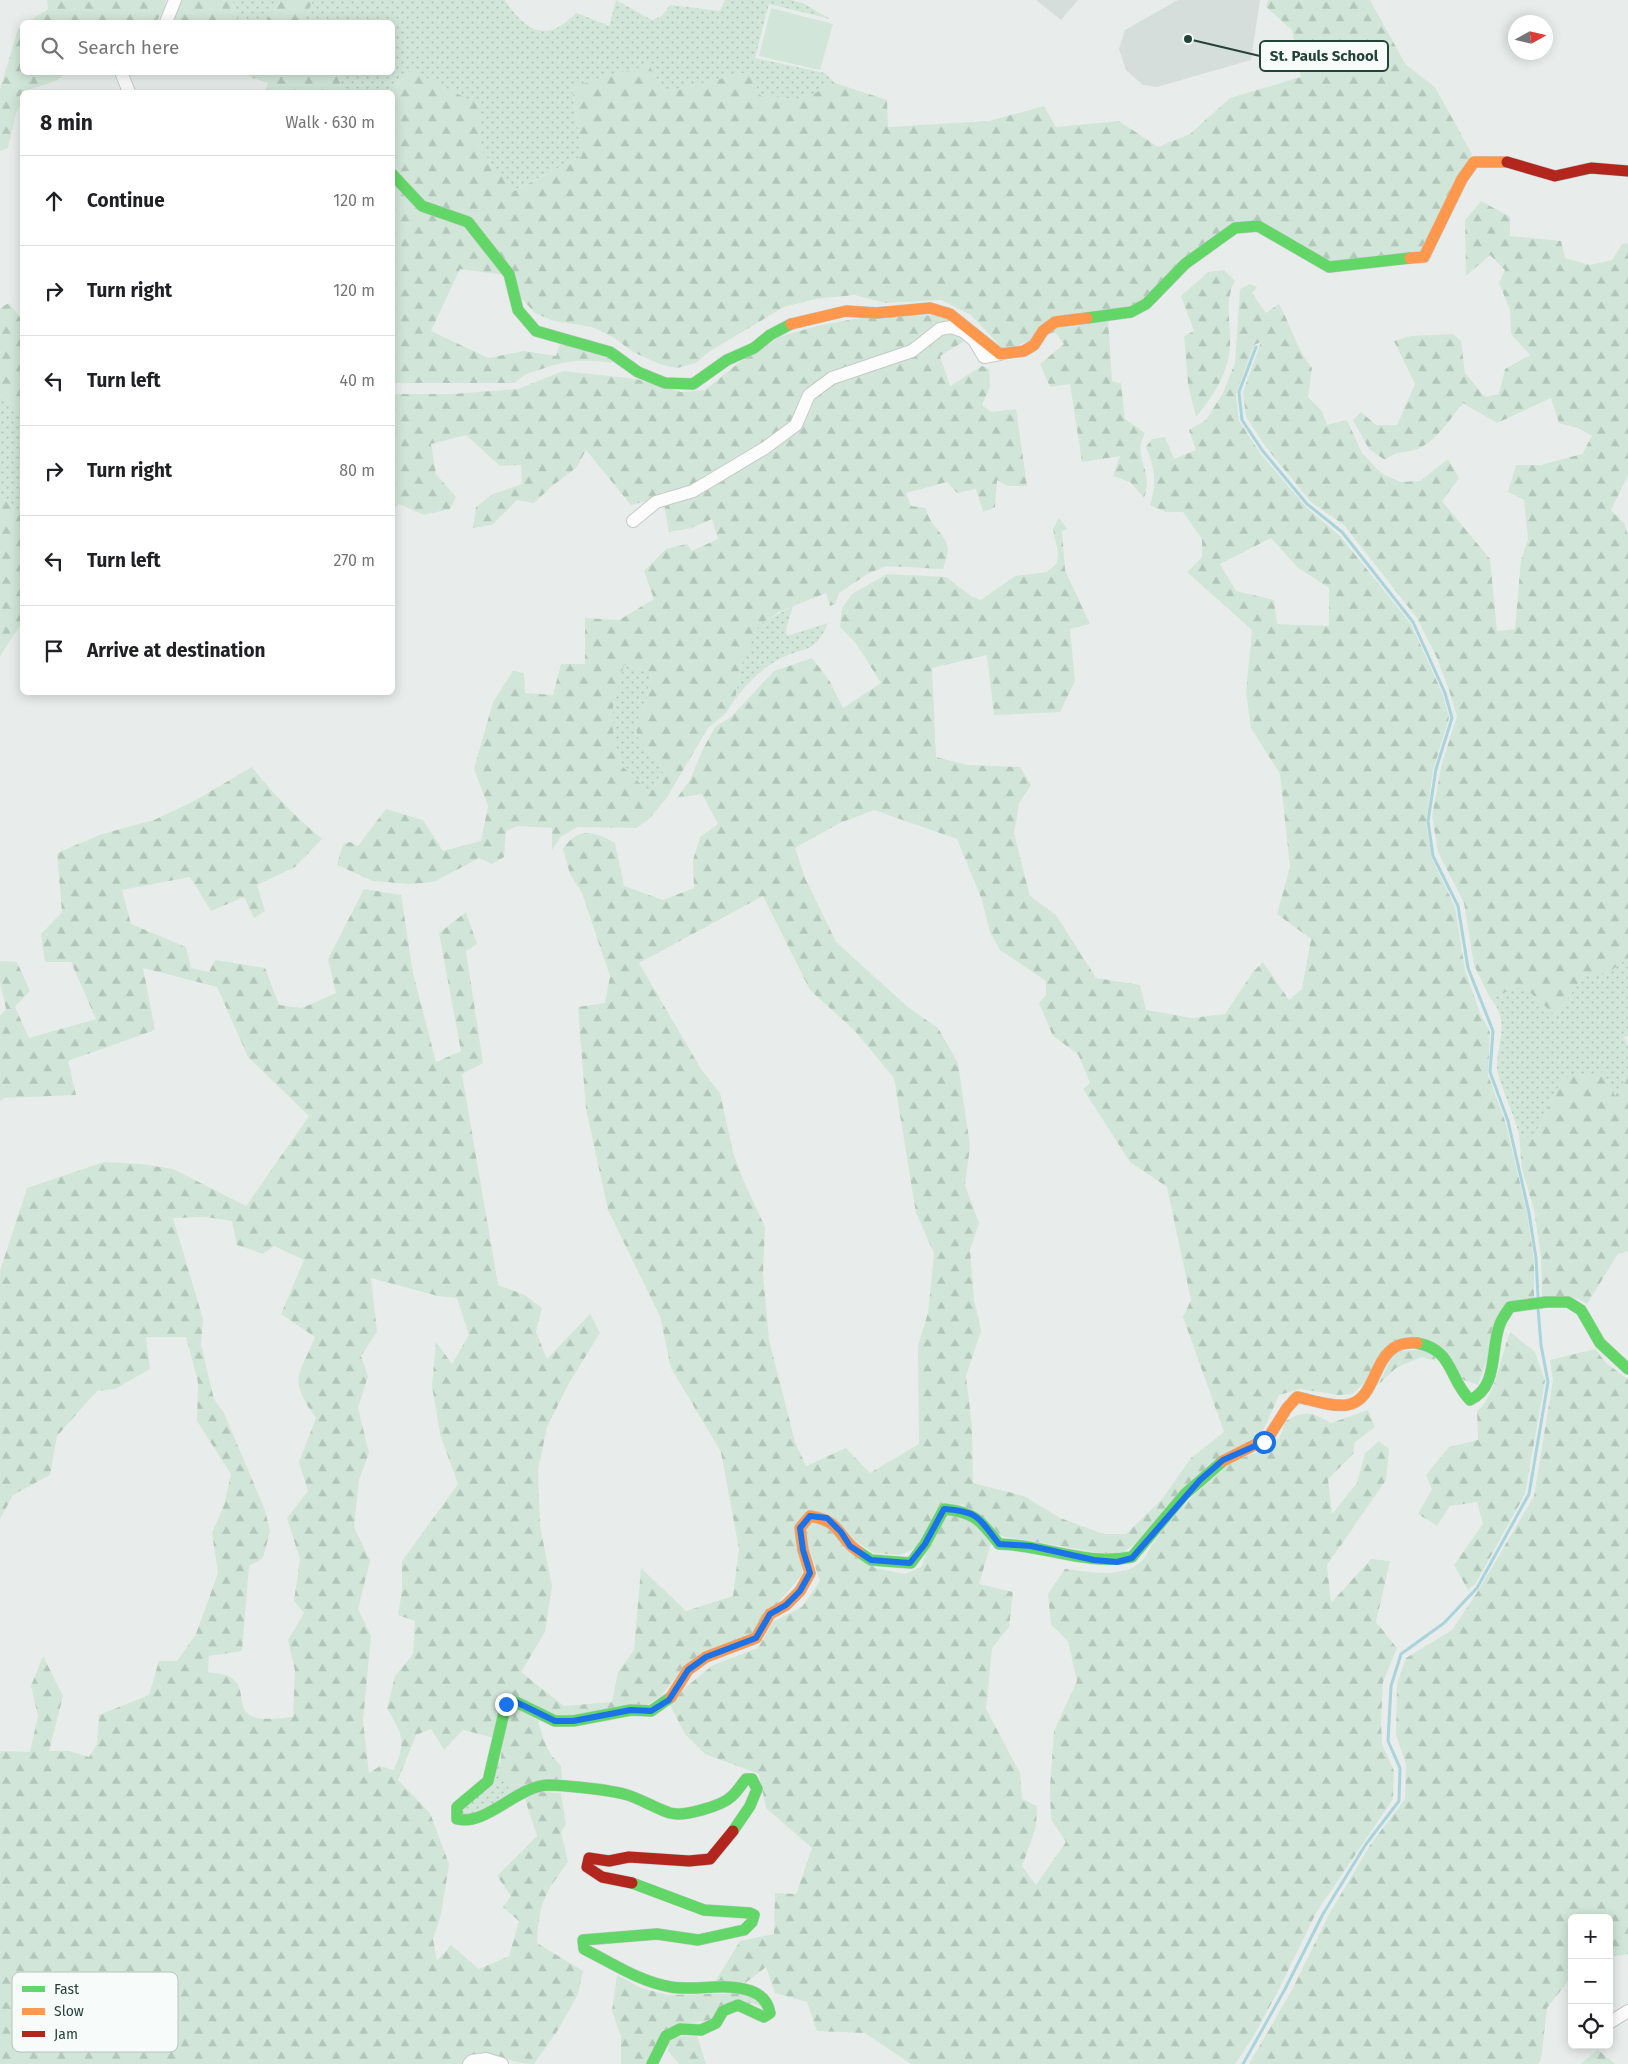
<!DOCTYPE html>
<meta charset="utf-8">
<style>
body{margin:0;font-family:"Fira Sans",sans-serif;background:#f6f6f6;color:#202124}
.controls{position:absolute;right:15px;bottom:15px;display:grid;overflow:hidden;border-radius:8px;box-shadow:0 2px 12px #0003}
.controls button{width:45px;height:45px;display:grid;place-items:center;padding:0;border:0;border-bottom:1px solid #e0e0e0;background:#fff;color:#202124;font:25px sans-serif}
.compass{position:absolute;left:1508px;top:15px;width:45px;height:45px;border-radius:50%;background:#fff;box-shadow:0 2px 12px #0003;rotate:82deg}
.stop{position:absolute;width:15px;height:15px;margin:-11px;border:4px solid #1a73e8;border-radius:50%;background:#fff}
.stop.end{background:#1a73e8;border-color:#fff;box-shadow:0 1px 5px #0008}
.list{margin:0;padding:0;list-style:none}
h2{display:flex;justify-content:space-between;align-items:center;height:65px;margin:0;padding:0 20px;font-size:21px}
h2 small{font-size:16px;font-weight:400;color:#757577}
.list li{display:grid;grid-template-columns:32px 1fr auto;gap:15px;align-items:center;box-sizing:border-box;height:90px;padding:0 20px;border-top:1px solid #e0e0e0}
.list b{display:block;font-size:19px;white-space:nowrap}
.list em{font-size:16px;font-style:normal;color:#757577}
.icon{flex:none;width:28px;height:28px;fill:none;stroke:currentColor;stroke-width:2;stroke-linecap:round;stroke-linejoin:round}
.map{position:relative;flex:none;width:1628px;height:2064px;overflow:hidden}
.search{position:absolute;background:#fff;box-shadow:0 2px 12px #0003;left:20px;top:20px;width:375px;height:55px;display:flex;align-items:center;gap:12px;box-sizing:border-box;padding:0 18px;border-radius:8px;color:#757577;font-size:19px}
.panel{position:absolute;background:#fff;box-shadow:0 2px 12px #0003;left:20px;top:90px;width:375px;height:605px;border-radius:8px}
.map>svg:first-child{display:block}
</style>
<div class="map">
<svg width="1628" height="2064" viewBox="0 0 1628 2064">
<defs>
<pattern id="grass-dots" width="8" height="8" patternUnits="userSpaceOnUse" patternTransform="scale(1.25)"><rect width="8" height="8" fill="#d1e6d8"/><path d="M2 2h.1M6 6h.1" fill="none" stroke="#b3c6ba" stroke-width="1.8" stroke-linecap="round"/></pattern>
<pattern id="forest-firs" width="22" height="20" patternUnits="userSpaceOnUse" patternTransform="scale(1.25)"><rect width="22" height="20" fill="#d1e6d8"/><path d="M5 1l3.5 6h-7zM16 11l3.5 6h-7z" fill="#b3c6ba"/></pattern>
</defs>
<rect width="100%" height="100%" fill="#e8edeb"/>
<!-- built -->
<g fill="#d6dedb">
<polygon points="1036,0 1078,0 1061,20"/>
<polygon points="1178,0 1260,0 1251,60 1157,87 1143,85 1126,70 1119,49 1125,30"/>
</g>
<!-- grass -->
<g fill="url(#grass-dots)">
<polygon points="232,0 282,0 265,22 238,22"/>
<path d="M313,0H505C516,17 534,39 557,28C564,24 570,18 577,13L609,26L616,0L652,20L662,16L670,5L720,11L725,0H792L805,4L830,19L769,4L755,58L825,73L835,83L801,100L761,96L749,72L664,92L649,65L600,78L572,89L582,156L513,191L478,146L410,69L392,92L342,91L338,73L392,72V22H304Z"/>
<polygon points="0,394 19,410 22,429 22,518 0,494"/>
<path d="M793,606L786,629L787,636L828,623C814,656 805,645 778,660C761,669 747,684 735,699L741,666L758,625Z"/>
<polygon points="623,665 651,672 646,705 635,724 639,743 665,769 650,793 623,767 613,738 613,707"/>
<path d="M1628,958V1036L1624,1037L1628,1046V1076L1615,1096L1563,1078L1533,1139L1519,1134C1516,1119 1497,1078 1497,1068C1497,1040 1511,1022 1490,998L1523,986L1555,1015L1584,976L1609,971Z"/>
<polygon points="499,1761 513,1793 466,1818 459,1809"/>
</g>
<!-- forest -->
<g fill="url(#forest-firs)" fill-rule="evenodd">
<polygon points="47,0 166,0 164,10 156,22 28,22 48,9"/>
<polygon points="181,0 232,0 238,22 172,22"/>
<polygon points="282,0 313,0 304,22 265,22"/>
<polygon points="1268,0 1370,0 1406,65 1435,87 1472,154 1418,255 1333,263 1236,224 1145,300 1004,350 971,315 941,300 885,303 855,295 815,299 784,307 710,351 696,363 677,368 659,364 633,352 613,337 592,327 554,321 535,313 522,299 501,257 429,204 393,170 392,92 410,69 481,106 478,146 514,191 582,156 572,88 600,78 649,65 664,92 749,72 761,96 801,100 835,83 887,100 888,127 989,121 1044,106 1056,127 1119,121 1158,147 1190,134 1230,98 1301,77 1292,30 1266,7"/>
<polygon points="22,26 22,72 66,73 56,81 22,92 22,102 16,113 8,148 0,151 0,89 18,29"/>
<polygon points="249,73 338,73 342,91 347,92 265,92 268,83 250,77"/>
<path d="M392,181L464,225L504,275L460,269L431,331L488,358L524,351L556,356L560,344L612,356V363C585,359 565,360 539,370C529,373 522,375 515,383H393Z"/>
<path d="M1481,201L1510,217V236L1561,241L1565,258L1590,265L1612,260L1622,244L1628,243V475L1611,510L1624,523L1628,535V958L1609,972L1584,976L1555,1015L1523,986L1490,998L1474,965L1464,903L1438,852L1432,816L1441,767L1457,716L1449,690L1437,658L1417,618L1344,525L1311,502L1266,447L1246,417L1243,392L1261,342L1254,345L1236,394L1239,421L1260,453L1306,507L1340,536L1411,624L1443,695L1449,718L1433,770L1426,824L1432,859L1455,907L1465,970L1480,1013L1490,1032L1488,1075L1506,1124L1527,1213L1534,1261V1300L1506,1305L1478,1385L1464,1380L1416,1337L1352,1394L1338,1395L1300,1389L1279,1395L1263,1431L1143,1538L1124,1552L1106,1554L1001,1536L962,1504L912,1550L900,1555L874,1553L806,1510L802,1575L751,1634L686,1664L661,1696L647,1705L561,1717L516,1696L495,1738L463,1730L444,1750L431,1729L416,1735L398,1780L430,1813L449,1864L441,1915L433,1939L437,1961L451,1945L479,1969L509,1956L519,1921L503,1907L511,1896L497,1876L537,1836L524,1796L538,1792L561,1793L566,1824L561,1832L568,1862C544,1894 539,1903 537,1943L583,1971L578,1994L558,2030L534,2064C503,2064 499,2048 465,2058L462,2064H0V1751L30,1752L38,1716L31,1686L43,1656L63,1696L49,1751H69L89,1757L97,1744L99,1715L149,1695L159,1661H177L196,1634L218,1573L212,1533L224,1505L231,1474L197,1421L198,1382L186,1337H146L150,1369L115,1389L97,1391L57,1436L50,1475L13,1495L0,1519V1271L27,1188L104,1162L141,1164L173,1169L246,1206L309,1116L248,1057L217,987L143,968L155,1030L68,1061L76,1095L4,1098L0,1101V1016L6,1009L0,982V961L17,962L30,991L15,1007L29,1038L96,1019L71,962H45L41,934L62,912L57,853L102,834L154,820L194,801L252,767C273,794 296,817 322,839L295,867L257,885L265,911L254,918L244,897L211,911L190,877L122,890L131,924L186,947L191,968L209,972L215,960L265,968L279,1005L302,1008L336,993L328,959L364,889L401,895L413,973L436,1062L461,1051L439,933L466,912L477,944L466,951L483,1063L462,1074L498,1285L525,1295L542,1308L536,1332L547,1359L590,1314L600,1333L569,1383L547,1427L538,1470L540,1526L552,1586L545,1632L521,1672L564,1706L612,1702L618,1672L634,1650L641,1568L686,1611L733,1596L739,1549L721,1452L671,1368L660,1316L608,1210L586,1109L578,1007L605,1003L610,976L582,893L570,874L563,849C577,827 595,831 615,843L624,886L663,900L694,888L693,860L700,837L718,824L702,794L677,798L690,780L702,751L715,727L731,717L774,671L812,658L829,680L843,708L881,683L857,645L840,627L842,608L852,594L887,574L946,577L971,596L981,600L1015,576L1047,572L1057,563L1058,553L1053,529L1059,518L1067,529L1062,531L1065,570L1090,624L1070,629L1075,681L1060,712L994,715L987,655L932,668L936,757L967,765L1020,767L1031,785L1019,803L1014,834L1030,896L1056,915L1096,978L1140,985L1146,1010L1192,1018L1225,1014L1253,972L1263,962L1289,1000L1302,989L1311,939L1277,914L1290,867L1280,774L1251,728L1246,692L1252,630L1187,572L1202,557V539L1183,512H1166L1150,505C1157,483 1155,468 1146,447L1152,439L1165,437L1174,459L1196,450L1189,430L1206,420L1223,393L1235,363L1240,289L1250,284L1257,287L1252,293L1266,313L1279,304C1291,325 1296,349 1312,368L1308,397L1322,411L1327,425L1347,420L1362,453L1382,474L1401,482L1420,481L1448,459L1459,478L1442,501L1490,559L1497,631L1515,629L1521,560L1528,539L1524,500L1508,492L1516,465H1541L1582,454L1592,436L1578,428L1559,423L1551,398L1497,423L1463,403C1450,419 1435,444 1414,450C1399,454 1399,450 1385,460L1369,449L1353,420L1361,412L1376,425H1397L1415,384L1394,341L1411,336L1453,334L1461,341L1465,373L1485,397L1499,394L1505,369L1530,355L1511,334L1510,310L1499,283L1505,270L1490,255L1466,276L1465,220ZM1271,538L1297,567L1329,588V626L1277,624L1274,600L1236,591L1220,564ZM874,810L957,839L982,900L990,932L1000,950L1046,981V995L1039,1003L1053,1036L1078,1054L1090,1083L1083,1089L1130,1162L1167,1187L1191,1300L1183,1317L1224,1432L1191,1458L1162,1499L1126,1534H1104L1060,1518L1024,1496L973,1483L972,1428L966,1376L981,1331L974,1299L970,1250L979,1223L965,1185L970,1146L958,1063L938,1028L909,1008L836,942L805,878L795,848L840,823ZM763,896L810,990L855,1031L894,1078L916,1213L934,1253L928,1313L918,1346L919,1444L870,1473L846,1448L806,1466L795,1442L769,1340L763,1274L765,1227L743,1180L733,1152L720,1093L701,1069L639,963ZM206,1217L232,1221L237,1245L263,1254L274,1246L304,1260L281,1314L315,1337C298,1378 288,1379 316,1418L299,1462L308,1491L287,1518L300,1559L294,1601L304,1613L288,1640L295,1671L293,1717C279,1718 247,1724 243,1706C240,1696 242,1687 234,1680C228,1673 216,1674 208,1672L209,1656L242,1651L249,1566L263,1558L270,1531L265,1510L224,1413L214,1399L201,1345L203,1319L173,1218ZM371,1278L438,1296L457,1298L469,1335L452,1364L436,1342L432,1386L440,1434L458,1484L402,1561V1591L398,1615L415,1621L413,1654L395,1676L387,1708C402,1736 407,1738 394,1770L380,1766L369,1773L363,1721L371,1636L358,1609L370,1561L354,1527L359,1480L369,1453L358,1408L368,1376L361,1356L377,1332Z"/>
<path d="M1224,270L1235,281C1225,298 1230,319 1230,338C1231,369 1216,393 1196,417L1188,384L1184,336L1194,331L1181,296L1208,272Z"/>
<polygon points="9,303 22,320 22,429 19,410 0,394 0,308"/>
<polygon points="943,315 956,327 916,343 802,398 791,421 767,441 687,488 662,492 647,501 631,505 586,450 576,468 552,486 534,503 517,500 492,525 473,528 476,507 493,494 522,484 521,465 500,466 466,435 431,444 436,474 456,497 450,509 424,515 399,504 393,508 393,394 453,394 518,389 563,371 636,379 681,392 705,390 741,361 779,337 817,326 865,317"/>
<path d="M1108,318L1112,381L1121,383L1125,419L1145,433C1131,458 1155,470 1144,498L1130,482L1113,476L1120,456L1082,462L1070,384L1050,387L1040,364L1064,344L1054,331Z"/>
<path d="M949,333L966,340L940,356L950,386L982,366L989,369L990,387L982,405L991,412L1016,409L1027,486H1008L997,480L995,507L983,512L976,489L957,493L947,482L906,493L911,506L926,508C929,527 947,534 948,549C948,555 945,563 943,569L887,566L869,573L839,593L835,604L830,606L826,593L779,612L759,625L741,666L735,699L726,713L708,728L666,799L648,820L636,828L577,827L561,837L552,850V828L517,826L506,831L504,857L492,864L479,858L434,882L409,884L373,881L337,865L343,844L350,842L358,846L386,809L423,820L443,851L481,841L488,806L474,769L493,702L513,671L524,673L525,693L553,695L561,664H585V618L619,620L654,599L644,571L666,549L687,544L692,551L718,539L712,519L692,528L669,532L664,504L768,450L813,398L833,382L851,379L899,360L916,356L939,334ZM624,665L651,672L646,705L635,724L639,743L665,769L650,793L623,767L613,738V707Z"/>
<polygon points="0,494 22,518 22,623 0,656"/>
<path d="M1604,1072L1615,1096L1628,1076V1251L1618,1254L1587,1304C1573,1294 1559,1296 1542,1297L1541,1257L1534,1210L1522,1169L1519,1134L1533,1139L1563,1078Z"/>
<path d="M1510,1332L1535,1352L1545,1381L1525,1494L1476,1583L1468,1590L1454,1565L1483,1524L1477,1502L1450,1506L1437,1526L1418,1514L1432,1489L1426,1475L1449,1447L1478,1440L1477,1411C1496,1396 1501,1355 1510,1332Z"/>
<polygon points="1431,1348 1436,1361 1421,1357 1396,1368 1379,1384 1394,1352"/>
<polygon points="1595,1349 1607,1364 1628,1379 1628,1954 1609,1957 1609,1918 1572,1918 1572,1976 1547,2008 1541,2059 1538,2064 1249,2064 1292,1990 1328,1916 1370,1845 1405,1799 1406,1764 1396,1735 1397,1683 1406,1658 1452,1630 1478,1591 1534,1496 1553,1380 1550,1360"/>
<path d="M1368,1410L1375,1427L1355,1442L1353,1454L1328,1479L1332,1514L1357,1483L1365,1453L1379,1441L1389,1449L1386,1480L1327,1565L1331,1603L1371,1559L1390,1561L1376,1622L1397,1648L1383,1682L1381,1722L1382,1744L1394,1771L1393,1799L1316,1913L1278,1991L1253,2037L1235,2064H911L865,2033L817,2031L807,2002L775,1993L766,1967L744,1984L713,1985L740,1941L774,1934L775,1893L796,1894L812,1848L766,1808L759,1774L705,1754L685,1734L670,1705L686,1687L713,1665L758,1648L773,1622L802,1607L820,1581L803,1531L814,1522L829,1525L875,1568L905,1574L921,1567C927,1554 931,1534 940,1524C958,1501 981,1529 991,1544L979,1584L1013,1592L1009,1627L992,1648L986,1709L1020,1773L1022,1799L1037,1806L1036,1827L1022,1866L1036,1885L1066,1842L1051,1819L1050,1788L1054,1731L1077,1681L1068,1641L1051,1625L1048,1594L1065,1569C1089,1571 1122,1580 1142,1561C1147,1556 1150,1547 1154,1542C1170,1520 1206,1479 1228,1465C1251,1450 1281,1454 1284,1422C1305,1410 1310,1411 1331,1423Z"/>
<path d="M517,1709L538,1719C542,1737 547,1753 561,1766L562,1779L513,1793C491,1771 504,1742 510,1714Z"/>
<polygon points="617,1975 641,1988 668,1995 748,1993 766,2009 752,2003 715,2019 679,2025 647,2064 621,2064 621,2036 612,2011"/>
<polygon points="697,2036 706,2064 679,2064 668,2051 670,2037"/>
<polygon points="1598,2050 1615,2064 1580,2064"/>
</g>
<!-- garden -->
<polygon fill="#d1e6d8" points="771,8 833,24 820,70 759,56"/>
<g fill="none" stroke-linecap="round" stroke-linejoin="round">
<!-- stream -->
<g stroke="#a9d4db" stroke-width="3">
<polyline points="1256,347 1239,392 1242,420 1262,450 1307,504 1342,532 1413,622 1445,693 1452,718 1436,769 1428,821 1433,856 1458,906 1468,968 1493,1031 1490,1072 1508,1121 1529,1213 1536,1258 1538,1297"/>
<polyline points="1243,2064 1285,1989 1323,1914 1366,1844 1399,1801 1400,1768 1388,1741 1391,1686 1401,1654 1444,1623 1477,1588 1529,1494 1548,1382 1541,1345 1538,1308"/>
</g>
<defs>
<g id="street">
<polyline points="166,22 175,0"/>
<polyline points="121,72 129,92"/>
<polyline points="633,521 656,502 693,491 765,448 796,425 809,395 832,378 912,351 940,329 951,327 963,331 974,340 984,357 1000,354"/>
<polyline points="1609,2023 1628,2011"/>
<polyline points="469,2064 472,2061 486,2059 502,2064"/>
</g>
<g id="fast">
<polyline points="392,174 422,206 468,222 509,274 518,310 536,331 610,352 638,372 665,383 693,384 727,360 754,348 770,335 791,324"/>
<polyline points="1087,318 1131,312 1146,304 1185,264 1235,228 1258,226 1329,267 1410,258"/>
<path d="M1417,1343C1454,1350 1448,1378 1470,1400C1499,1387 1490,1349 1500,1324C1502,1318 1507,1312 1510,1307L1546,1302H1568L1581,1310L1600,1343L1628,1369"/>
<path d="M859,1552L871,1560L911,1563L925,1544L944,1509C975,1512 981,1521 999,1544C1044,1545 1087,1566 1132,1557L1185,1494L1223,1461"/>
<path d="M671,1697L651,1711L631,1710L573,1721H555L516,1702L506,1704L488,1781L457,1807V1819C487,1826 517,1786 548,1785C563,1785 610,1790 624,1794C640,1798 654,1808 670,1813C684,1817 721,1806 731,1797C737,1792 741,1785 746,1779H752L757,1789L750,1806L733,1831"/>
<path d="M632,1883L704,1910L750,1913L754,1915L752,1922L744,1930L698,1940L657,1934L583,1940L584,1949C612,1963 640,1982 671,1987C697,1991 726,1982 751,1991C762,1995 768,2002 770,2013L764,2017L738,2005L723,2011L716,2023L701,2030L680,2029L666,2036L652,2064"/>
</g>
<g id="slow">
<polyline points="1410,258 1424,257 1462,179 1474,162 1507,162"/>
<polyline points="791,324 846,311 876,313 930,308 950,314 1000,354 1024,351 1034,345 1043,331 1055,322 1087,318"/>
<path d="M1223,1461L1268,1438L1287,1408L1297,1397C1312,1400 1331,1407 1347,1405C1382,1399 1369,1339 1417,1343"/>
<path d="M671,1697L688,1670L706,1657L756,1638L770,1614L786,1605L800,1591L810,1573L803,1550L800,1528L810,1516C844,1522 836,1537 859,1552"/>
</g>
<g id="jam">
<polyline points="1507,162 1555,176 1591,168 1628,171"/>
<polyline points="632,1883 602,1877 587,1867 589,1858 609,1861 629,1857 689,1861 710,1859 733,1831"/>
</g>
</defs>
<!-- street casing -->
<use href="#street" stroke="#c5cac8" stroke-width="14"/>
<!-- fast casing -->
<use href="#fast" stroke="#c3cbc8" stroke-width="12"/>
<!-- slow casing -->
<use href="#slow" stroke="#c3cbc8" stroke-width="12"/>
<!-- jam casing -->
<use href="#jam" stroke="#c3cbc8" stroke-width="12"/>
<!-- street -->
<use href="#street" stroke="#fcfcfc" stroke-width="12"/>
<!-- fast -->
<use href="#fast" stroke="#63d668" stroke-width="11"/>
<!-- slow -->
<use href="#slow" stroke="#ff974d" stroke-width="11"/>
<!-- jam -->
<use href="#jam" stroke="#b3261e" stroke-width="11"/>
</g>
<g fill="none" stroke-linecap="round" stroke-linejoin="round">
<!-- route -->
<path stroke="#1a73e8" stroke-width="6" d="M506,1704L516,1702L555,1721H573L631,1710L651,1711L669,1700L688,1670L706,1657L756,1638L770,1614L786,1605L800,1591L810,1573L803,1550L800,1528L810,1516L827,1518L841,1532L850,1546L871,1560L910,1563L925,1544L944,1509C978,1511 979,1518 999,1544L1031,1546L1094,1560L1117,1562L1132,1558L1200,1480L1223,1460L1264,1442"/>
</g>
<!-- legend -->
<rect x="12" y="1972" width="166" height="80" rx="8" fill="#f7fbf9" stroke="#b8c4c0" stroke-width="1"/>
<rect x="22" y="1986" width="23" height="6" fill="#63d668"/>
<rect x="22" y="2008" width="23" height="7" fill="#ff974d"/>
<rect x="22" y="2031" width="23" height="6" fill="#b3261e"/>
<g font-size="14" fill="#24423a">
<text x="54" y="1994">Fast</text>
<text x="54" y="2016">Slow</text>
<text x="54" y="2039">Jam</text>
</g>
<!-- callouts -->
<path fill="none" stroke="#24423a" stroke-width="2" d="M1188 39L1260 56"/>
<circle fill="#24423a" stroke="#f7fbf9" stroke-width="2" cx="1188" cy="39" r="5"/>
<rect fill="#f7fbf9" stroke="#24423a" stroke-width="2" x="1260" y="41" width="128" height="30" rx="5"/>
<g font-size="15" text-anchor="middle" font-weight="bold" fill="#24423a">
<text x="1324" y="61">St. Pauls School</text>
</g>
</svg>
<div class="controls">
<button>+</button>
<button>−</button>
<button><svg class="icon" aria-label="locate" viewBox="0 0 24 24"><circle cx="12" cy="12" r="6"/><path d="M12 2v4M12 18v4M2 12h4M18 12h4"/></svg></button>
</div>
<svg class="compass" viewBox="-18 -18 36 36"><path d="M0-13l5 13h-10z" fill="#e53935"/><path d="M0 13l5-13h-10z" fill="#757577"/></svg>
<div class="stop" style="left:1264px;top:1442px"></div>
<div class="stop end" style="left:506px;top:1704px"></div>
<div class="search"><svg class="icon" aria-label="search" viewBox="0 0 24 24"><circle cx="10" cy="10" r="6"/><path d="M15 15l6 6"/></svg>Search here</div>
<section class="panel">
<h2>8 min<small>Walk · 630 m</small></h2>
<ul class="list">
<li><svg class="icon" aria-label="ahead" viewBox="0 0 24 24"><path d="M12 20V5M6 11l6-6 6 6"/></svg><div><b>Continue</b></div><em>120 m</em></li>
<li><svg class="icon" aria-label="right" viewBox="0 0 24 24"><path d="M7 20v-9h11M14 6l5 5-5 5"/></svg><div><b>Turn right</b></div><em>120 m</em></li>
<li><svg class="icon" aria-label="left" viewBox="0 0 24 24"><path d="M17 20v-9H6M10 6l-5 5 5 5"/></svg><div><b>Turn left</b></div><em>40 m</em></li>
<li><svg class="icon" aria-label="right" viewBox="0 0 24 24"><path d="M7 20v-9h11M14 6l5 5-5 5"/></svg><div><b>Turn right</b></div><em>80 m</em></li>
<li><svg class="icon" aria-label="left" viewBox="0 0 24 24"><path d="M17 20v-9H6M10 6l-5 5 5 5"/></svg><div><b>Turn left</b></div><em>270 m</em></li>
<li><svg class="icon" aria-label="arrive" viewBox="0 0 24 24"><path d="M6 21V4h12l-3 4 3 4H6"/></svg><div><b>Arrive at destination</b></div></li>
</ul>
</section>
</div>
